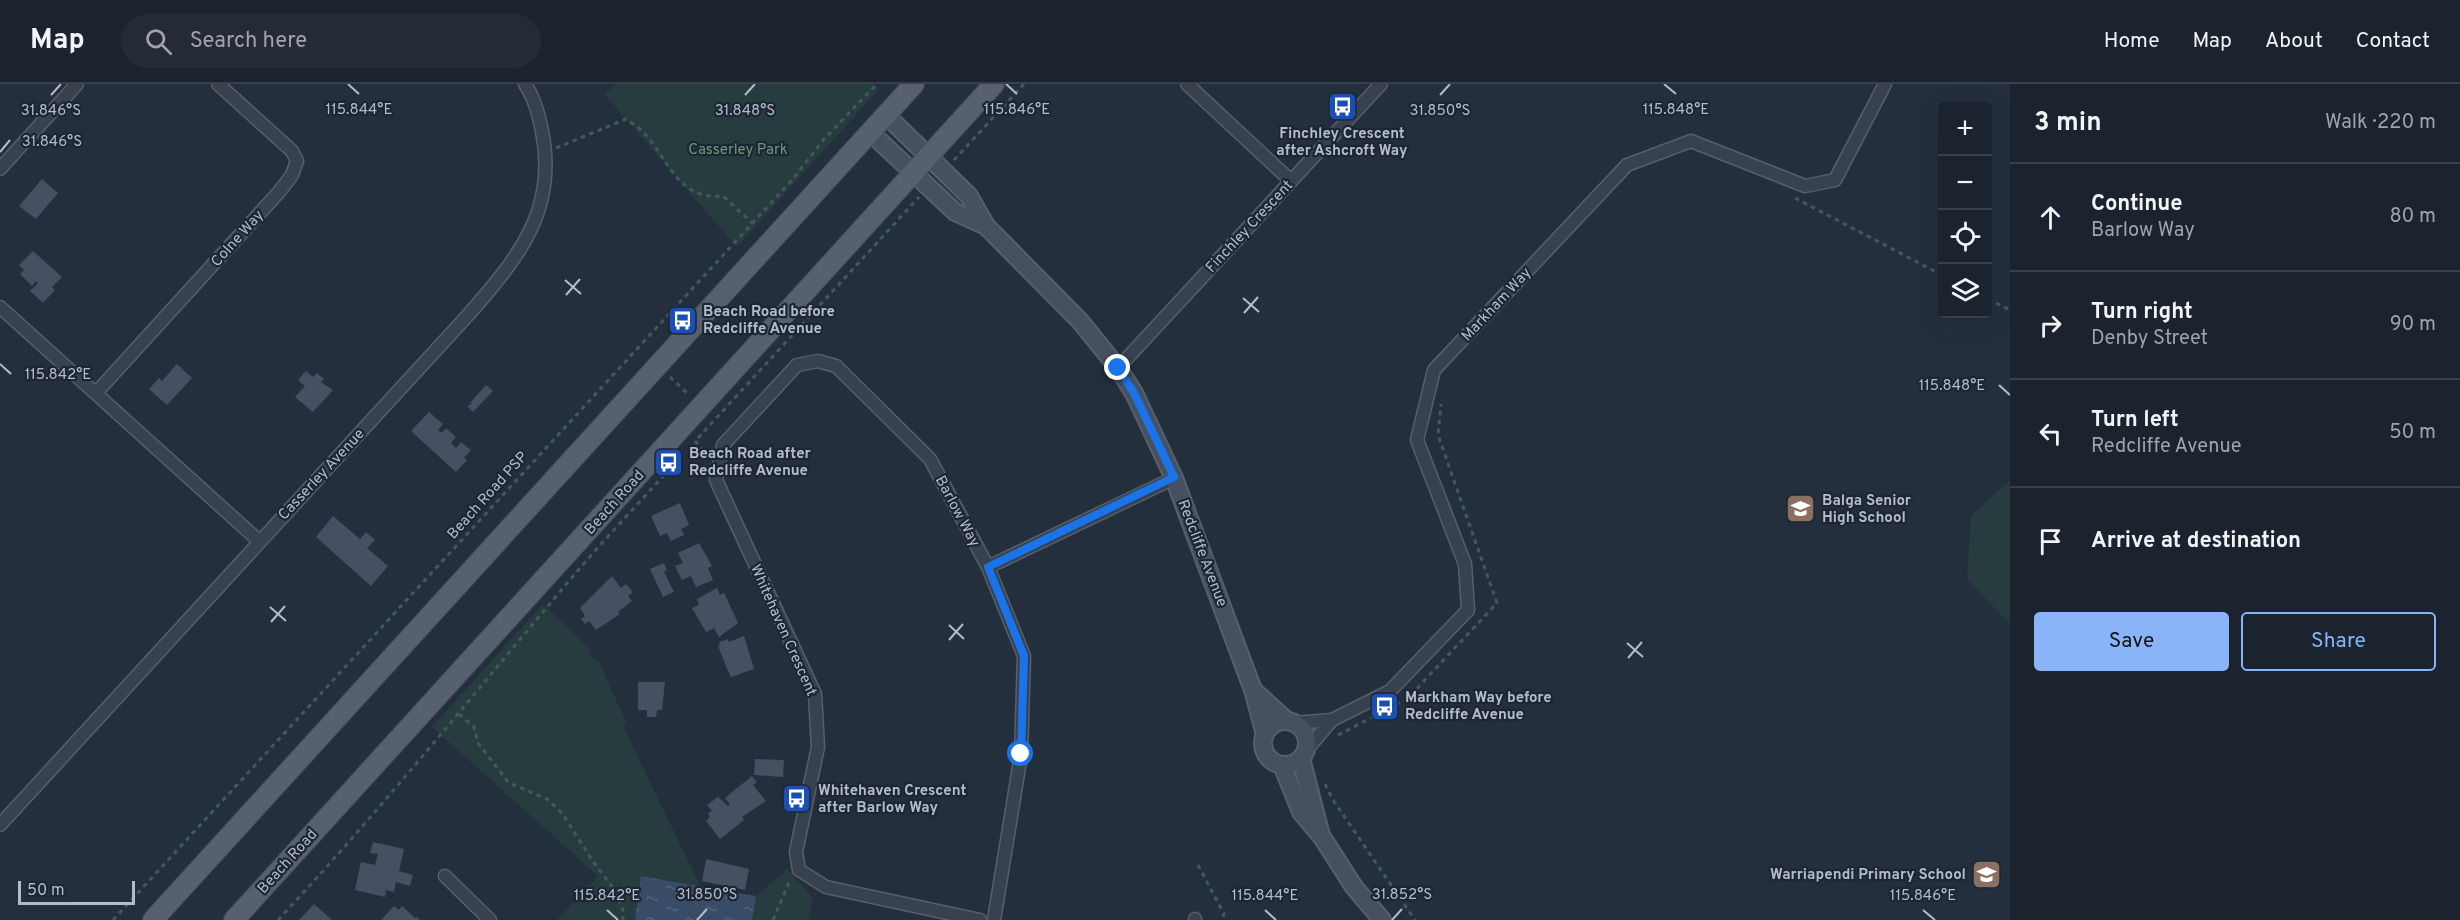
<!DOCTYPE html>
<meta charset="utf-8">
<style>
body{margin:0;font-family:Overpass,sans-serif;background:#242b36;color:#f1f3f6}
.controls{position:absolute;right:18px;top:18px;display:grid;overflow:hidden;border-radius:6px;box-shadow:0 6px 24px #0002}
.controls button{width:54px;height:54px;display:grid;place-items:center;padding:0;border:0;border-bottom:2px solid #39404a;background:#1b232e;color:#f1f3f6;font:30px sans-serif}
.scale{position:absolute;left:18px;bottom:15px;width:117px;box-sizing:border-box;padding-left:6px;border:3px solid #b4bcc9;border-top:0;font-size:16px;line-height:21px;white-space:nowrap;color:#b4bcc9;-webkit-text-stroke:4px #1d2633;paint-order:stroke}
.stop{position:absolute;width:18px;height:18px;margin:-14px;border:4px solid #1a73e8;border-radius:50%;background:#fff}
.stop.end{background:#1a73e8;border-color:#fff;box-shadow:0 2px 6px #0008}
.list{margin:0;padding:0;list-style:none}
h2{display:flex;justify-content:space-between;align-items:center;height:78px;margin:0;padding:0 24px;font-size:26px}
h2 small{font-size:20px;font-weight:400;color:#a0a4aa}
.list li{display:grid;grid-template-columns:39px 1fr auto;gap:18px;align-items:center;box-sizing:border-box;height:108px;padding:0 24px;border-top:2px solid #39404a}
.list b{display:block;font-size:22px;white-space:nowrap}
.list p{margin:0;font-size:20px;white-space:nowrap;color:#a0a4aa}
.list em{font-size:20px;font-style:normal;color:#a0a4aa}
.actions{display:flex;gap:12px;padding:18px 24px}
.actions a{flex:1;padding:14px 0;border:2px solid #8ab4f8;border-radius:6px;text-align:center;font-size:21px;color:#8ab4f8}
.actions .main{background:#8ab4f8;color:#111}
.icon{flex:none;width:33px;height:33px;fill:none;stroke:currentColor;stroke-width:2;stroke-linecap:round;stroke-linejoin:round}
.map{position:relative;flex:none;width:2010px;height:836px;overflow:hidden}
header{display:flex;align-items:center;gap:36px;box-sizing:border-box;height:84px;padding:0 30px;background:#1b232e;border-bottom:2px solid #39404a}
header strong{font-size:28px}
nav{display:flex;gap:33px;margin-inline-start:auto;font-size:21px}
.search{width:420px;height:54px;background:#242b36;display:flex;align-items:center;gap:15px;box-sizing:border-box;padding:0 21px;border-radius:33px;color:#a0a4aa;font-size:22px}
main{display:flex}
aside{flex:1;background:#1b232e}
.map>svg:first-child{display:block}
</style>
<header>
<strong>Map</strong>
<div class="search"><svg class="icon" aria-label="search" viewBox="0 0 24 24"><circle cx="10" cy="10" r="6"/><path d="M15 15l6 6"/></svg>Search here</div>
<nav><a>Home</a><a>Map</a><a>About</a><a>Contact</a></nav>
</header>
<main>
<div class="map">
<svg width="2010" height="836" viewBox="0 0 2010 836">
<defs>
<pattern id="water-ripples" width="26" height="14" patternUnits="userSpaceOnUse" patternTransform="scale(1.5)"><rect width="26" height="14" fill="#394c67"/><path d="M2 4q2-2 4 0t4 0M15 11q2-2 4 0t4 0" fill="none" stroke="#53647b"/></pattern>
</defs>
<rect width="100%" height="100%" fill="#242f3e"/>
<!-- green -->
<g fill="#263c3f">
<polygon points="616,0 873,0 879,5 737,163 605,11"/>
<polygon points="2010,396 2010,540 1967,495 1971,432"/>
<polygon points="543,520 588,563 592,574 598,577 626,637 624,644 700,802 642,792 635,836 557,836 598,792 432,643"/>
<polygon points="787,785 813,814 808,836 752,836 756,812"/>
</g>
<!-- water -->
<polygon fill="url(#water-ripples)" points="641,792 756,812 752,836 635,836"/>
<!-- building -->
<g fill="#455162">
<polygon points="42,95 58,109 36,135 19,122"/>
<polygon points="33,167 62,193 52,203 55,206 43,219 30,207 38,199 36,197 32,202 20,190 24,186 19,181"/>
<polygon points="177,280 192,294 167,321 149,305 159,294 162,297"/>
<polygon points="306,287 313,293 317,289 324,295 321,298 333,306 313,328 295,313 305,302 298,296"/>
<polygon points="486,301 493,307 473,328 467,322 472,320 470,319"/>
<polygon points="429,328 443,340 438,346 442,349 446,344 456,353 451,359 456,364 461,358 471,366 464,374 467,376 456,388 411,347"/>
<polygon points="680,419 689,441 681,445 684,451 671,457 667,449 660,452 651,432"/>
<polygon points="333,432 360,455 366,448 375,456 367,464 388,482 371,502 316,453"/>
<polygon points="699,459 712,482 708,484 713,496 696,503 691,492 682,496 675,482 683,479 678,469"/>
<polygon points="664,479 667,486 664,488 674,508 663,513 650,485"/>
<polygon points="612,492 621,504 626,500 633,508 628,512 632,517 618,528 620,530 596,546 589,537 585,540 581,535 585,532 580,524"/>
<polygon points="717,504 720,511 724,509 738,539 719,553 714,544 706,548 692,524 699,521 697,515"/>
<polygon points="744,552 754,585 731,593 724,578 727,577 724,577 718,562 720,561 719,558 728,555 729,558"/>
<polygon points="638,598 665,598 662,626 657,626 656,633 647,633 647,626 638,626"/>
<polygon points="755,675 784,676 783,693 754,691"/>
<polygon points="752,692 757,698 753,701 766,717 742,733 744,736 720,755 706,737 710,733 708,729 712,727 707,721 718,713 728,722 730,721 725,714"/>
<polygon points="373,758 404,765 399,787 413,791 410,802 396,798 394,808 386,806 385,813 355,806 361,778 375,781 378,770 370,769"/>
<polygon points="706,775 749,785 745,806 702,797"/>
<polygon points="314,820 332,836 299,836"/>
<polygon points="394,822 399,826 402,822 415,834 417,833 420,836 381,836"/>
</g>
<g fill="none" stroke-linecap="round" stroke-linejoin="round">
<defs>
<g id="street">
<polyline points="1187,0 1291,97"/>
<polyline points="0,85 77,0"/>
<polyline points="0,223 259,457"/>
<polyline points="1118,284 1381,0"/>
<polyline points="96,309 279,108 292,91 297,77 292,67 218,0"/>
<polyline points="988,483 1174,394"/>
<polyline points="1294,639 1332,636 1390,607 1468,526 1465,480 1417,356 1434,286 1627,81 1691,57 1805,102 1835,96 1885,0"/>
<polyline points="1305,668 1332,636"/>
<path d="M0,741L469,230C518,174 558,126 542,47C538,29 535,15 525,0"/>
<polyline points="445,792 490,836"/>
<polyline points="980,836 826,803 799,786 796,768 818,663 815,610 716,396 723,361 797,281 818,277 836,282 930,375 988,483 1024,572 1021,671 994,836"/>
<polyline points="1195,836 1195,835"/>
</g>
<g id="secondary">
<polyline points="886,31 969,112 986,142 1080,237 1118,284 1134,309 1174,394 1253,606 1265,650"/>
<polyline points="870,48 955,128 986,142"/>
<polyline points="1254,607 1287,637"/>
<circle cx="1285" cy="659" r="22"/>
<polyline points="1301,674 1320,748"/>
<polyline points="1282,681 1301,728 1322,753 1354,803 1382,836"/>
</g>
<g id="primary">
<polyline points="153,836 914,0"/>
<polyline points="234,836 994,0"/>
</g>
</defs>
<!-- street casing -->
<use href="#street" stroke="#565f6c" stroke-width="15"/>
<!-- secondary casing -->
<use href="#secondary" stroke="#565f6c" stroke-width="20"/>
<!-- primary casing -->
<use href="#primary" stroke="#414a57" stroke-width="22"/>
<!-- path -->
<g stroke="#44595c" stroke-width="3" stroke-dasharray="4.5 4.5" stroke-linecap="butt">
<path d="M556,64L626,35C631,39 637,42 642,47C668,72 676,117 723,112L752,139"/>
<polyline points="954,76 1024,0"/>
<polyline points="1795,114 1942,191"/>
<polyline points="1988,215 2010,226"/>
<polyline points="670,293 689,311"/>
<polyline points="698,354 919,113"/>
<polyline points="695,357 704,367 710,368"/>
<polyline points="1396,621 1407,615 1497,519 1438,351 1441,320"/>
<polyline points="459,630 474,643 478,659 509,699 547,715 562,729 594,779 614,805 623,826 623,836"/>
<polyline points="1338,651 1388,625"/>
<polyline points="1325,700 1333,716 1415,836"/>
<polyline points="1198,781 1224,830 1222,836"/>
<polyline points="113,836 792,96 825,54 877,0"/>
<path d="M278,836C378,729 469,616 563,504C599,461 638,420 675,379"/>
<polyline points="773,836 790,796"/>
</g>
<!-- street -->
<use href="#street" stroke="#38414e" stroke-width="12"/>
<!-- secondary -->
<use href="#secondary" stroke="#465061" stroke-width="16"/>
<!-- primary -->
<use href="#primary" stroke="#56606e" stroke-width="20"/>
</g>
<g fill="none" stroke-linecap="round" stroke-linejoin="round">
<!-- route -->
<polyline stroke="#1a73e8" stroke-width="8" points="1021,670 1024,572 988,483 1174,393 1134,309 1118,284"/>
</g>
<!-- ticks -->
<path fill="none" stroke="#b4bcc9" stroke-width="2" d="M348,0L359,10M1006,0L1017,10M1664,0L1676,10M51,11L61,0M745,11L755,0M1440,11L1450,0M0,68L10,56M565,196L581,210M566,211L580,195M1243,214L1259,228M1244,229L1258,213M0,280L11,290M1999,301L2010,311M270,523L286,537M271,538L285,522M949,541L964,555M949,556L963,540M1627,559L1643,573M1628,574L1642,558M607,826L618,836M1265,826L1276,836M1923,826L1935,836M697,836L707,825M1392,836L1402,825"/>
<!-- icons -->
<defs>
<symbol id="bus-square" viewBox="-11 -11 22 22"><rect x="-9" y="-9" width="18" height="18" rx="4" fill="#1a4fb4" stroke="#1d2633"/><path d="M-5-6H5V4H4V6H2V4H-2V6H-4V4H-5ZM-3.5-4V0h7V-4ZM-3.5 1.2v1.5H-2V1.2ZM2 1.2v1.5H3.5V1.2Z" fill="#fff"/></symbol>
<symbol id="school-square" viewBox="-11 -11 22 22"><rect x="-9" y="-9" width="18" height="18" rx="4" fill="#8d6e63" stroke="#1d2633"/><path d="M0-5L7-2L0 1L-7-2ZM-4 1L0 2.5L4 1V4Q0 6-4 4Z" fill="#fff"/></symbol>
</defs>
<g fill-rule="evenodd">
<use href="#bus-square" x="1326" y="6" width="33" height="33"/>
<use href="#bus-square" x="666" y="220" width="33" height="33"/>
<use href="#bus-square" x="652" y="362" width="33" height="33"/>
<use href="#school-square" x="1784" y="408" width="33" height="33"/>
<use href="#bus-square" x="1368" y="606" width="33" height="33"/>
<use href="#bus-square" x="780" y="698" width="33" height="33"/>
<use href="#school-square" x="1970" y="774" width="33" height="33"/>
</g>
<g text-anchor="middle" stroke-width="4.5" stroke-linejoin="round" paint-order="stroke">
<!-- poi labels -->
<g font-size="15" font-weight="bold" fill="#b4bcc9" stroke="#1d2633" text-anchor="start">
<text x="1342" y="54" text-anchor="middle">Finchley Crescent<tspan x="1342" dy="17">after Ashcroft Way</tspan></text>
<text x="703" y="232">Beach Road before<tspan x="703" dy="17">Redcliffe Avenue</tspan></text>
<text x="689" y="374">Beach Road after<tspan x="689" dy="17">Redcliffe Avenue</tspan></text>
<text x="1822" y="421">Balga Senior<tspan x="1822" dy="17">High School</tspan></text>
<text x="1405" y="618">Markham Way before<tspan x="1405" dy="17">Redcliffe Avenue</tspan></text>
<text x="818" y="711">Whitehaven Crescent<tspan x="818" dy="17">after Barlow Way</tspan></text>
<text x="1966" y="795" text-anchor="end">Warriapendi Primary School</text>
</g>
<!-- park labels -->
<g font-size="15" fill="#6b9a76" stroke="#1d2633">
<text x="738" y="70">Casserley Park</text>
</g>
<!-- street labels -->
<g font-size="15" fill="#b4bcc9" stroke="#1d2633">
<text transform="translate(1249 142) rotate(-47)" y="5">Finchley Crescent</text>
<text transform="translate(237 154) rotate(-48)" y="5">Colne Way</text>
<text transform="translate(1496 220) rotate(-47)" y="5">Markham Way</text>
<text transform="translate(321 390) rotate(-47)" y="5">Casserley Avenue</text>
<text transform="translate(487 411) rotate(-48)" y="5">Beach Road PSP</text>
<text transform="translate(614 418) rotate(-48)" y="5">Beach Road</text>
<text transform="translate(958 427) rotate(62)" y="5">Barlow Way</text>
<text transform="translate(1203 469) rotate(69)" y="5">Redcliffe Avenue</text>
<text transform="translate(784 546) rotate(66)" y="5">Whitehaven Crescent</text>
<text transform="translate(287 777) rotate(-48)" y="5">Beach Road</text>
</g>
</g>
<g font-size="15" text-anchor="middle" fill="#b4bcc9" stroke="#1d2633" stroke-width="4.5" stroke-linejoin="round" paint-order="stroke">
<text x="359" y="30">115.844°E</text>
<text x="1017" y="30">115.846°E</text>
<text x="1676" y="30">115.848°E</text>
<text x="51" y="31">31.846°S</text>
<text x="745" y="31">31.848°S</text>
<text x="1440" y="31">31.850°S</text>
<text x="52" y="62">31.846°S</text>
<text x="58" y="295">115.842°E</text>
<text x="1952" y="306">115.848°E</text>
<text x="707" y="815">31.850°S</text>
<text x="1402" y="815">31.852°S</text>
<text x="607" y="816">115.842°E</text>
<text x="1265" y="816">115.844°E</text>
<text x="1923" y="816">115.846°E</text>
</g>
</svg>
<div class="controls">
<button>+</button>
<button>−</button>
<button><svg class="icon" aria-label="locate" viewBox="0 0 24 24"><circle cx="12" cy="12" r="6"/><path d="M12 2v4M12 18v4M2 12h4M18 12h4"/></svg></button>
<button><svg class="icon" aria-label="layers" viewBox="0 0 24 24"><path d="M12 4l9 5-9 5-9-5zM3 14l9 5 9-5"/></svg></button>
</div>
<div class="scale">50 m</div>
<div class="stop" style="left:1021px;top:670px"></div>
<div class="stop end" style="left:1118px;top:284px"></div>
</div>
<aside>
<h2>3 min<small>Walk · 220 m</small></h2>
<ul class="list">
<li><svg class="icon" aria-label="ahead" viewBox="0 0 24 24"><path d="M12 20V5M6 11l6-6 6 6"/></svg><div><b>Continue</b><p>Barlow Way</p></div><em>80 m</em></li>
<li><svg class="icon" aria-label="right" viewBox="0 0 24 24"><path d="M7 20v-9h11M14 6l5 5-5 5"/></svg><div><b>Turn right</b><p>Denby Street</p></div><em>90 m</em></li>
<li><svg class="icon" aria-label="left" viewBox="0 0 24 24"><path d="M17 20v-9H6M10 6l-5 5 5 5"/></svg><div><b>Turn left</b><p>Redcliffe Avenue</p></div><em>50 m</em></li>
<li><svg class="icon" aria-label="arrive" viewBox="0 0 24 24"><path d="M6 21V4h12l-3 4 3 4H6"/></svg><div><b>Arrive at destination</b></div></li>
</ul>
<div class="actions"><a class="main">Save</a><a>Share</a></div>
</aside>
</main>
